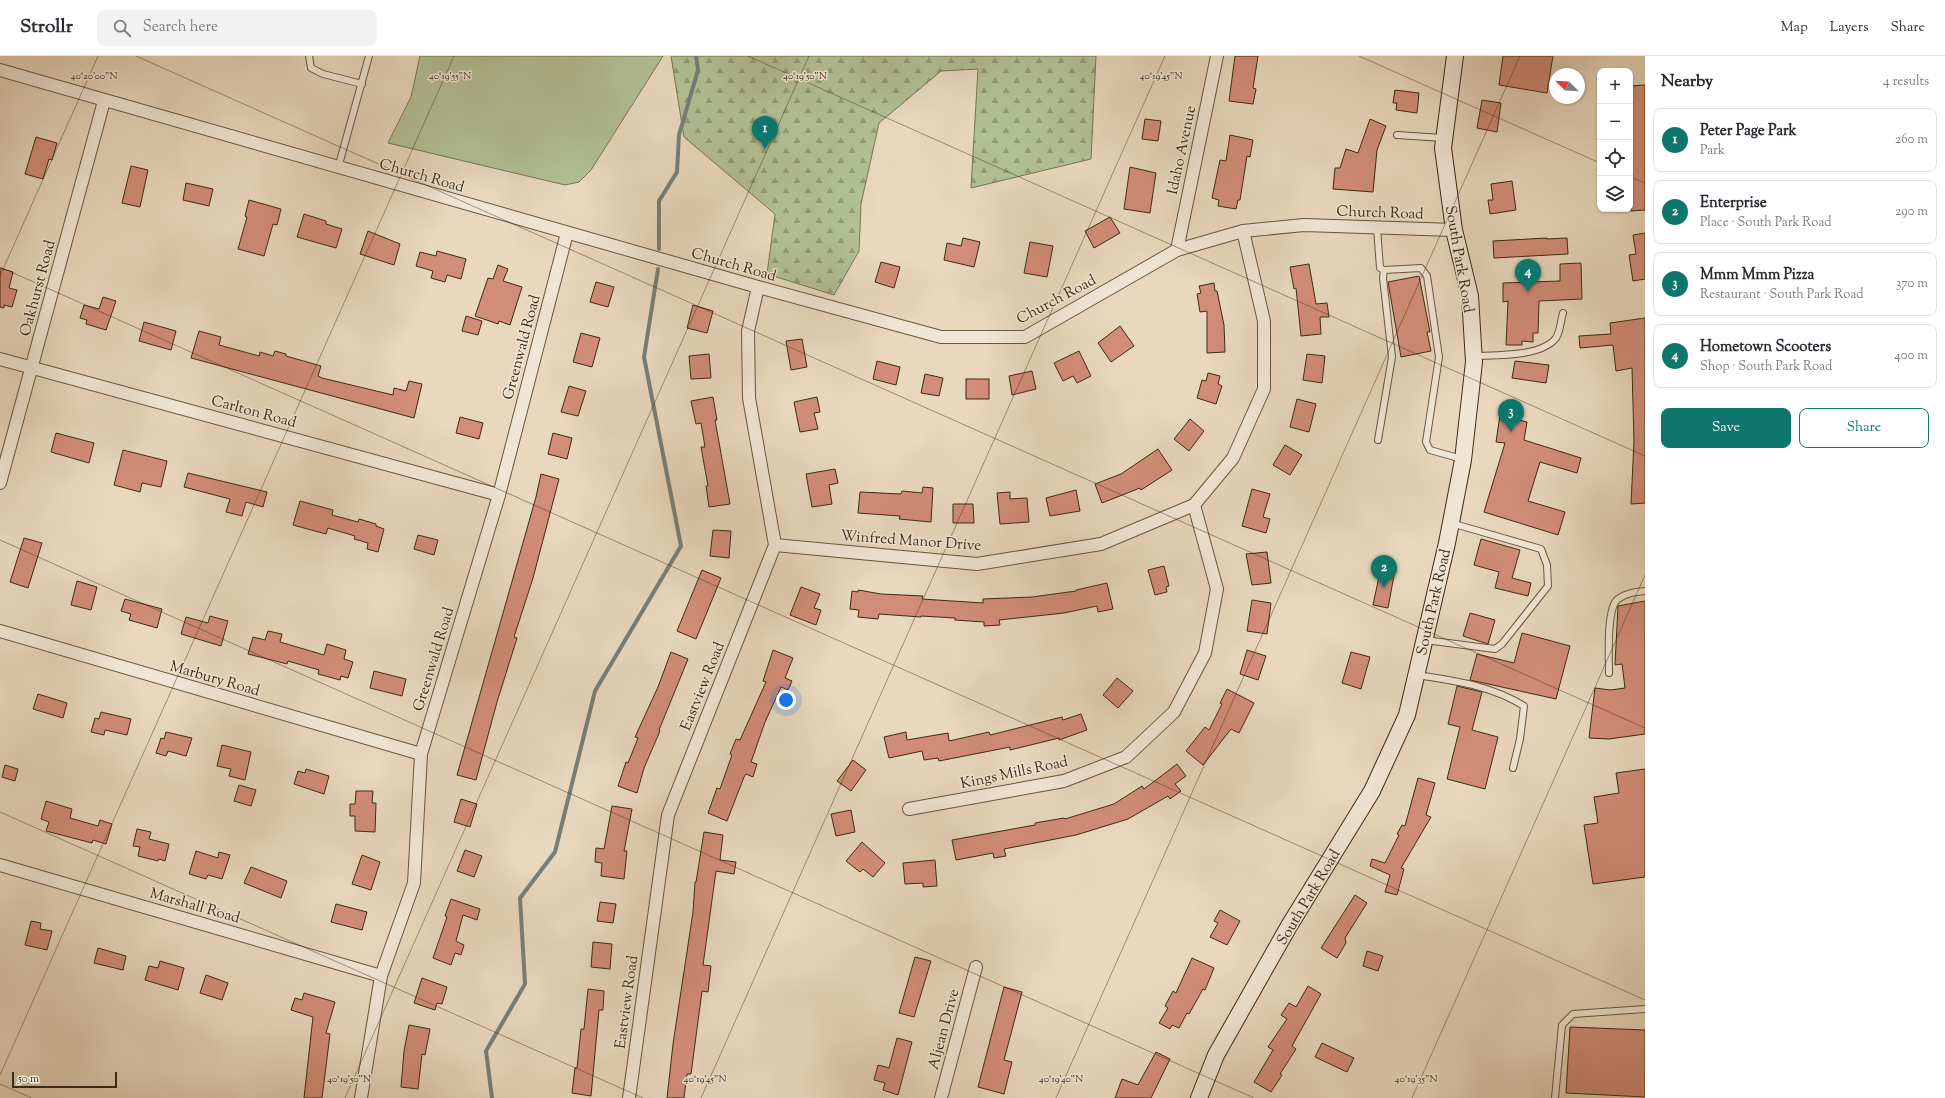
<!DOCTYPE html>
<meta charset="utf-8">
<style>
body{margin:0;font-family:"Sorts Mill Goudy",serif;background:#f2f2f3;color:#2b2b33}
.controls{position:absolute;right:12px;top:12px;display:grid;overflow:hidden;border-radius:8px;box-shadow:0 1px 3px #0004}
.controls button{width:36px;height:36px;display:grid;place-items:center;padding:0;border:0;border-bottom:1px solid #e1e1e2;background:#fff;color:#2b2b33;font:20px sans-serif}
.compass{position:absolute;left:1549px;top:12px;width:36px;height:36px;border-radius:50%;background:#fff;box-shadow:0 1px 3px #0004;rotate:294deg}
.scale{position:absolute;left:12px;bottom:10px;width:105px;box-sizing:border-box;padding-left:4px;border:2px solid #3d2a12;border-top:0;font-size:11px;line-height:14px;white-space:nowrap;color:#3d2a12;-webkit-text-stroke:3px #f1e6d5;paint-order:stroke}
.you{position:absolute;left:786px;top:644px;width:14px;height:14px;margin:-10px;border:3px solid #fff;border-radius:50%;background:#1a73e8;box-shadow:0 0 0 6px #1a73e833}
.badge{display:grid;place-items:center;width:26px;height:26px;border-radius:50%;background:#0f766e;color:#fff;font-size:13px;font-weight:700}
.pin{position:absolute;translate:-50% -33px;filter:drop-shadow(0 1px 2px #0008)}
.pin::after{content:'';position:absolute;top:21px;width:14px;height:12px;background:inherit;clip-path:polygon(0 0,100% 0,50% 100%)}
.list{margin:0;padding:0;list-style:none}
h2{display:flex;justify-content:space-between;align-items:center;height:52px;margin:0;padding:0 16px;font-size:17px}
h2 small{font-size:13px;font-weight:400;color:#7c7c81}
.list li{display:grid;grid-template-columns:26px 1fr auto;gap:12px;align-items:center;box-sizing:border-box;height:64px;margin:0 8px 8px;padding:0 8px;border:1px solid #e1e1e2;border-radius:8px}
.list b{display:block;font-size:15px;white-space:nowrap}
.list p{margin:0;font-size:13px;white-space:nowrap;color:#7c7c81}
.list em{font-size:13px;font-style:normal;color:#7c7c81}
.actions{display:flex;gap:8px;padding:12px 16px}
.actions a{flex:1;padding:9px 0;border:1px solid #0f766e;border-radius:8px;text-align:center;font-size:14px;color:#0f766e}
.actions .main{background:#0f766e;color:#fff}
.icon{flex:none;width:22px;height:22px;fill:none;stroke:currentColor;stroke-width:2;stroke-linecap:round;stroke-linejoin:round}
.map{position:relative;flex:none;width:1645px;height:1042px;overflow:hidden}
header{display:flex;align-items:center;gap:24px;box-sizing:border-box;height:56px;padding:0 20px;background:#fff;border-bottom:1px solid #e1e1e2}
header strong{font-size:19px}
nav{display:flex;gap:22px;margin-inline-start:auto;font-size:14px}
.search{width:280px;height:36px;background:#f2f2f3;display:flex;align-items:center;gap:10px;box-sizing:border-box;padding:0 14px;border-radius:8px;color:#7c7c81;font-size:15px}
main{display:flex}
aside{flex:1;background:#fff}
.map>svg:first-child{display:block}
</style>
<header>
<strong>Strollr</strong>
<div class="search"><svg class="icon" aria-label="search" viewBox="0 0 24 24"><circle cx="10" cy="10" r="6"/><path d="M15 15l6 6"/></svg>Search here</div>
<nav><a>Map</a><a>Layers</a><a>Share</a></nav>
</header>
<main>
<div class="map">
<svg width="1645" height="1042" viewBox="0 0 1645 1042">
<defs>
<pattern id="forest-firs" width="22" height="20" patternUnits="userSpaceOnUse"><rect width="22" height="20" fill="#b2c095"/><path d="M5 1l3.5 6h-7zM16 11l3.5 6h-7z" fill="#929c78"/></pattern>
</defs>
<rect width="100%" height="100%" fill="#e9d8be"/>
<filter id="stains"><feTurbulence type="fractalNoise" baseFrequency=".005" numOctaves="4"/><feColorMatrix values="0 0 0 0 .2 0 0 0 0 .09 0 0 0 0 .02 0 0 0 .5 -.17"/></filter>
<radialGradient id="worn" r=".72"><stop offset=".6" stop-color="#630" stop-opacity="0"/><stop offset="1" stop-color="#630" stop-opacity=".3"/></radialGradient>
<!-- green -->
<polygon fill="#b2c095" stroke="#787554" points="420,0 663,0 591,114 579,126 565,129 388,87 411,41"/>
<!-- forest -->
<polygon fill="url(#forest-firs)" stroke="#787554" points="671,0 1096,0 1091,103 971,132 978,13 941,15 879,67 861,148 859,195 834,239 767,218 775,158 684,81"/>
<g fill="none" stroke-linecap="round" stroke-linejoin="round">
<!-- stream -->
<g stroke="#767f78" stroke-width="4">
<polyline points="659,193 659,145 677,116 679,79 698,14 696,0"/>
<polyline points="492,1042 486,995 525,928 520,842 555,796 595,635 681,490 644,301 658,213"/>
</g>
</g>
<!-- building -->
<g fill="#d28d78" stroke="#3d2a12">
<polygon points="1235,0 1258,0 1253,32 1256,33 1253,48 1229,45"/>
<polygon points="1503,0 1553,0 1547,37 1499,29"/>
<polygon points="1645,29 1645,154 1631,155 1630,30"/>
<polygon points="1395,34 1419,37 1417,57 1396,54 1397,47 1393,47"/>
<polygon points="1482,44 1501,47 1497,76 1477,72"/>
<polygon points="1145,63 1161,65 1158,85 1142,83"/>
<polygon points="1370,63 1386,70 1377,94 1373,136 1333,133 1335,112 1340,112 1346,93 1358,97"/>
<polygon points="1230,79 1253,84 1250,101 1247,100 1240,144 1238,144 1236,153 1218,150 1219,144 1212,142 1220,104 1226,105"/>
<polygon points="36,81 57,87 52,104 49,103 43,123 25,118"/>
<polygon points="131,110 148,114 140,151 122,147"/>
<polygon points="1130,111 1156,117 1150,157 1124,153"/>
<polygon points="1512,125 1516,154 1490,158 1488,144 1493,144 1491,128"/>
<polygon points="186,127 213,133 209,150 183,144"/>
<polygon points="249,144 281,153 277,169 273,168 264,200 238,193 247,161 245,160"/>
<polygon points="304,158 326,165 326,168 342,173 336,192 297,181"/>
<polygon points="1110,161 1120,177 1094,192 1085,175"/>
<polygon points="368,175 400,188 394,209 360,198"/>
<polygon points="1645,177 1645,223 1633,225 1629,199 1636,198 1633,179"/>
<polygon points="963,182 980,186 974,211 944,204 947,187 961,190"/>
<polygon points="1547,182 1547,183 1567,182 1568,198 1494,202 1493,185"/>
<polygon points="1030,186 1053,190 1047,221 1024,217"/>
<polygon points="437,195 466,203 461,223 447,219 445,226 431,222 433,215 416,210 420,196 436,200"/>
<polygon points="881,206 900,211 894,232 875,226"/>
<polygon points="1581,207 1582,243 1539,245 1538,277 1533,277 1533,286 1522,285 1522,289 1506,289 1508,245 1503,246 1503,227 1560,225 1560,208"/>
<polygon points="1309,208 1316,248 1327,247 1329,261 1320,261 1321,278 1301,280 1296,232 1294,233 1290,211"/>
<polygon points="498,209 508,213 503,225 522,231 510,269 499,265 498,268 475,260 488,222 493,223"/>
<polygon points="0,212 13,216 9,232 17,234 12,251 4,249 4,252 0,251"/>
<polygon points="1419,220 1430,276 1427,276 1431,295 1401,301 1388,226"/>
<polygon points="596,226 614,231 608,251 590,246"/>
<polygon points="1214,227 1215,235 1217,235 1224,269 1225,296 1207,297 1207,255 1200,256 1197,238 1201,237 1199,230"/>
<polygon points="103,241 116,245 106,274 86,268 87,264 80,262 84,249 99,253"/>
<polygon points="693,249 713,255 707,277 687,272"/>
<polygon points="466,260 482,265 478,279 462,275"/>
<polygon points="1645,262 1645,447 1631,448 1634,385 1632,312 1616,315 1613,289 1580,292 1579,280 1611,278 1610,267"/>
<polygon points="144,266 176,275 171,294 139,285"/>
<polygon points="1120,270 1134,290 1111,306 1098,287"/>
<polygon points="199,275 221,281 219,289 259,300 260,296 273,300 275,295 286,298 286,300 321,310 318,320 322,322 393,339 394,332 406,335 409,325 422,328 414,362 191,302"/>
<polygon points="581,277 600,282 592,311 573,306"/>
<polygon points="802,283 807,311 791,314 786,285"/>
<polygon points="1079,295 1091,320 1077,327 1073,320 1063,325 1054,307"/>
<polygon points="709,298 711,322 691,323 689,300"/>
<polygon points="1307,298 1325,300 1322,327 1303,324"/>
<polygon points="877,305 900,311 896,329 873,323"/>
<polygon points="1515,305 1549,309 1546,327 1512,322"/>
<polygon points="1032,315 1036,333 1012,339 1009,320"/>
<polygon points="1208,317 1220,320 1218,328 1222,330 1216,348 1197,342 1202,324 1206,325"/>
<polygon points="925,318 943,322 939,340 921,337"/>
<rect x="966" y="323" width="23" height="20"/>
<polygon points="569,330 586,335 578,360 561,356"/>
<polygon points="713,341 717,364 715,364 730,448 709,451 706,430 708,430 701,391 705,391 701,367 696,368 691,345"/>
<polygon points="817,341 820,356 814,357 818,373 800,376 794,346"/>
<polygon points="1297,343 1316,348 1309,376 1290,371"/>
<polygon points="1500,359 1519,362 1519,364 1527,366 1524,384 1581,402 1577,417 1540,406 1528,445 1565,456 1558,479 1484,456 1505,387 1496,386"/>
<polygon points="460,361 483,367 479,383 456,377"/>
<polygon points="1190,363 1204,375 1189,395 1174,383"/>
<polygon points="56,377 94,387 89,407 51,396"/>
<polygon points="553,377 572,382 567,403 548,398"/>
<polygon points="1285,389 1302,399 1290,419 1273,409"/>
<polygon points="1158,393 1172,414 1141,434 1140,432 1102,447 1095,428 1121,418"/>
<polygon points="123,394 167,405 161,431 142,427 140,436 114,429"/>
<polygon points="835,413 838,427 829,429 832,448 812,451 806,418"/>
<polygon points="188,417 267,436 263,451 246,446 242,460 226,456 230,443 184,431"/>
<polygon points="541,418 559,423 533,522 514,581 517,582 497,646 476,724 457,719 536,441"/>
<polygon points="923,431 933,432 931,466 899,463 900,460 858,457 860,436 901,438 902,435 922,437"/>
<polygon points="1252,433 1270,438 1263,461 1270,463 1266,477 1242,470"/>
<polygon points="1076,434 1080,455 1050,460 1046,442"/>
<polygon points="1010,436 1010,443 1027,442 1029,466 1000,468 997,437"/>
<polygon points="300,445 333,454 332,459 358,466 359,463 376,468 376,470 384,473 378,496 367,493 368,487 354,483 355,480 328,472 326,478 293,469"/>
<polygon points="953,448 973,448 974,467 953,467"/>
<polygon points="713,474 731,475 729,502 710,500"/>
<polygon points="418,479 438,484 434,499 414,493"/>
<polygon points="24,482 42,487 28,532 10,526"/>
<polygon points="1481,483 1520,494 1512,522 1531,527 1528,540 1495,532 1499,516 1474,509"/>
<polygon points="1267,496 1271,527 1252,529 1246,498"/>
<polygon points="1164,510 1169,530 1166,531 1167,536 1155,539 1148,514"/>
<polygon points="1381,511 1395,514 1388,552 1373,549"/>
<polygon points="702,514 721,522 696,583 677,575"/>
<polygon points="77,525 97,531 91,554 71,549"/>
<polygon points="1107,527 1113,553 1098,556 1097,550 1064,557 999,564 1000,569 984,570 984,566 955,564 955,562 921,560 921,561 879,558 878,563 858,561 859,554 850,553 852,535 858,536 858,534 881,538 923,540 922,543 983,547 983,543 1032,541 1076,535 1076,534"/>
<polygon points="801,531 820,538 814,552 821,554 816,569 790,559"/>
<polygon points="125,543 162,553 157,572 129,564 131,558 121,555"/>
<polygon points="1252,544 1271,547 1267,578 1247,575"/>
<polygon points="1645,545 1645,678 1609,683 1589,682 1595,632 1611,634 1625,632 1622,608 1615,609 1618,550"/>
<polygon points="1470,557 1495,564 1488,588 1463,580"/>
<polygon points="210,560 228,565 221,590 181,578 186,561 208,567"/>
<polygon points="268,575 282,578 280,586 324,599 327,588 346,594 344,603 353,606 348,622 341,620 340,624 318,618 319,614 288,605 287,608 248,598 253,581 265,584"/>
<polygon points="1522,577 1570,590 1556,643 1470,624 1477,598 1514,607"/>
<polygon points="773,594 793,602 785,622 792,625 788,634 781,631 765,666 751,706 757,708 753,721 746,718 744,721 727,765 708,757 717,732 720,733 732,699 730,698 736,683 740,684 766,626 763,625"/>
<polygon points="1247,594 1266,600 1258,624 1240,618"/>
<polygon points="671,596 688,603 659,674 660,675 644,712 637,737 618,730 626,706 628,707 638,682 635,681 658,631"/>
<polygon points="1351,596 1370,601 1361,633 1342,627"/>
<polygon points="374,615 406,623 402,640 370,632"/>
<polygon points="1117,622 1133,635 1118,652 1103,639"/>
<polygon points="1457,630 1482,636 1472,674 1498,681 1485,733 1447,723 1460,671 1448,668"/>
<polygon points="1227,633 1254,647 1239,677 1231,673 1203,709 1186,695 1205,671 1209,674 1222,648 1220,647"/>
<polygon points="38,638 67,647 63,662 33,653"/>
<polygon points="101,656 131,663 127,679 105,674 104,679 91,676 95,662 99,663"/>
<polygon points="1081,658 1087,674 1059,684 1059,682 1010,694 1010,691 939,705 938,702 924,704 922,695 889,702 884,681 906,676 907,684 948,677 949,685 989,676 990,679 1062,661 1063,664"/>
<polygon points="166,676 192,682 186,700 168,695 166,700 156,697 161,682 164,683"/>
<polygon points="222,689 251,696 245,724 229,720 231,713 217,710"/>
<polygon points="853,704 866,714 851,735 837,725"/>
<polygon points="1177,708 1186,720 1175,728 1181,735 1170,743 1168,740 1128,763 1076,779 1004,793 1006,800 994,802 993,797 956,804 952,784 1035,769 1035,767 1064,762 1065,763 1114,748 1142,730 1144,733"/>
<polygon points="5,709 18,713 15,725 2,721"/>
<polygon points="306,713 329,720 324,738 294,728 298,715 305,717"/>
<polygon points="1645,713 1645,821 1593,828 1584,769 1598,767 1594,741 1619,737 1616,717"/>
<polygon points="1418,722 1435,727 1426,759 1431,761 1401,812 1404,813 1397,839 1385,836 1390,819 1370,810 1372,803 1385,807 1399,779 1397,778 1402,769 1405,770"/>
<polygon points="239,729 256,734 251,750 234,745"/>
<polygon points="356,735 373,735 372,747 376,747 375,776 355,775 355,760 350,760 350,748 355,748"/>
<polygon points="461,743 477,748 470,771 454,766"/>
<polygon points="46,745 72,753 70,762 98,770 100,764 112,768 106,788 93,784 92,787 46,775 49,766 41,763"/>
<polygon points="612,750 632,753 624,795 627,795 624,823 601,820 602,807 595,806 596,792 604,793"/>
<polygon points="851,754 855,776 836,780 831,758"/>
<polygon points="137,773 151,776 149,783 169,788 165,805 159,803 158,805 138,800 140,791 133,790"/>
<polygon points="704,776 723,779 720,804 736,806 734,818 716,815 703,909 711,910 708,936 702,935 691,1018 687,1018 684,1042 667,1042 673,988 693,856 695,826 696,826"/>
<polygon points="862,786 885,807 873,821 863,813 860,816 846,805"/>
<polygon points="465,794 482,800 474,821 457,815"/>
<polygon points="196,795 218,802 219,796 230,799 222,823 208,819 206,823 189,818"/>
<polygon points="362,799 380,806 371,834 352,828"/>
<polygon points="935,804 937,830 923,831 923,827 905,828 903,807"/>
<polygon points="251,811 287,825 281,842 244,827"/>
<polygon points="1355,839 1367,847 1345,882 1346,887 1337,902 1321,892"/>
<polygon points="451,843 480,853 477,864 463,859 456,885 464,889 461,899 455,897 451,909 433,902 447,861 445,860"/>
<polygon points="600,846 616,848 613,867 597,865"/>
<polygon points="336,848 367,856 362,874 331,866"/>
<polygon points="1220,854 1240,865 1227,889 1210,881 1218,867 1214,865"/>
<polygon points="31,865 41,867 40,873 52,875 47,894 25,889"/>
<polygon points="593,886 612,888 610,913 591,911"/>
<polygon points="98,892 126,900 123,914 94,907"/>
<polygon points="1367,895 1383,900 1378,915 1363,910"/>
<polygon points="915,901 931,905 914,961 899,957"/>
<polygon points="1192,902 1214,912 1205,934 1203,933 1189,958 1187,957 1179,972 1172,969 1170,973 1159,967 1168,952 1165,950 1173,935 1176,937"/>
<polygon points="160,905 184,912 178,934 145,924 149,910 158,912"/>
<polygon points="206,919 228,927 222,944 200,937"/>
<polygon points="422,922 447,931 442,948 437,947 435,954 414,947"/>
<polygon points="1308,930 1321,938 1292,990 1296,993 1280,1018 1282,1019 1271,1036 1254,1026 1273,994 1268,991 1287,963 1281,959 1289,947 1296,951"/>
<polygon points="1004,931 1022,936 1004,1004 1012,1006 1004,1038 978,1031"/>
<polygon points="588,933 604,935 603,954 599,954 591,1040 572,1037 575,1012 577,1012 581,973 584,973"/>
<polygon points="304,937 335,946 326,977 330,978 322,1042 304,1042 313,961 291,954 295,942 302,944"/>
<polygon points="409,969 430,973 425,999 422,998 418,1033 401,1031 404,995"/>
<polygon points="1570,971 1645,974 1645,1041 1566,1037"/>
<polygon points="897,982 912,986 898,1039 883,1034 885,1027 874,1024 878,1009 889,1012"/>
<polygon points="1322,987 1354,1002 1347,1016 1315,1001"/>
<polygon points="1156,996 1170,1003 1151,1042 1115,1042 1122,1023 1138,1029"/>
</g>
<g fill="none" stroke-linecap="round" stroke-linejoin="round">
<defs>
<g id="service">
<polyline points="309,0 311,12 323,18 362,28"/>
<polyline points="1397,79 1443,82"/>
<polyline points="338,112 369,0"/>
<polyline points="1377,172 1380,212 1384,214 1421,212 1427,220 1439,301 1426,386 1430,394 1462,403"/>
<path d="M1475,300C1497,299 1541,301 1556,282C1560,276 1561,264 1563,257"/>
<polyline points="1378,384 1392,301 1383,222 1384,214"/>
<polyline points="1425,584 1495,593 1502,588 1548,530 1547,509 1541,493 1451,467"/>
<path d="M1609,617C1609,601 1606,552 1618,543C1626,537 1635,536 1645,535"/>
<path d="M1417,619C1454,625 1491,629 1524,650L1520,683L1513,712"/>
<polyline points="1555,1042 1562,969 1573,958 1645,953"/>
</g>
<g id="minor">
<polyline points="0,14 758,231 941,281 1025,281 1177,194 1243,175 1304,169 1454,174"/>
<polyline points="1177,194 1217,0"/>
<polyline points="0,303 499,439"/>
<polyline points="0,427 104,45"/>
<polyline points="775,489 977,508 1101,488 1194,449 1233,402 1264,333 1264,265 1243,175"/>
<polyline points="0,575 421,698"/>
<polyline points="909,753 1064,725 1126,701 1174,656 1205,597 1217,533 1194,449"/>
<polyline points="0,809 381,920"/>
<polyline points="361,1042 381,920 414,827 421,698 499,439 567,177"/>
<polyline points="629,1042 668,759 775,489 749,342 748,275 758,231"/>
<polyline points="941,1042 976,911"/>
</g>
<polyline id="secondary" points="1199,1042 1216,999 1289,870 1372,735 1407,659 1447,487 1463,404 1474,306 1470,240 1454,174 1443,92 1455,0"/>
</defs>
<!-- service casing -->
<use href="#service" stroke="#68563d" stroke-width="8"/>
<!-- minor casing -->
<use href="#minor" stroke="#68563d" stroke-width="14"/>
<!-- secondary casing -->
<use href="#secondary" stroke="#3d2a12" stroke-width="18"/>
<!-- service -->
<use href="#service" stroke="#f1e6d5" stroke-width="6"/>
<!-- minor -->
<use href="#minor" stroke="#f1e6d5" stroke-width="12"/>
<!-- secondary -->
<use href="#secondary" stroke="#f1e6d5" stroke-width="16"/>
</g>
<!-- ticks -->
<path fill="none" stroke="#3d2a12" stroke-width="1" stroke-opacity="0.45" d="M136,0L1645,672M748,0L1645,400M1359,0L1600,107M1630,121L1645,127M0,211L1645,944M0,220L98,0M0,484L1254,1042M0,756L643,1042M0,1019L454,0M0,1028L32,1042M345,1042L809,0M701,1042L1165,0M1056,1042L1520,0M1412,1042L1645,519"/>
<g text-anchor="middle" stroke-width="3" stroke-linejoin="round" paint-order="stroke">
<!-- street labels -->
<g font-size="15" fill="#3d2a12" stroke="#f1e6d5">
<text transform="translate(1181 94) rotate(-78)" y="5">Idaho Avenue</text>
<text transform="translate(422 119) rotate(16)" y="5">Church Road</text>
<text transform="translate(1380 156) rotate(2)" y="5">Church Road</text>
<text transform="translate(1460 203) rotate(80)" y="5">South Park Road</text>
<text transform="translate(734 208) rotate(16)" y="5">Church Road</text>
<text transform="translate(37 232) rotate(-75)" y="5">Oakhurst Road</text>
<text transform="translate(1056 243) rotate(-28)" y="5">Church Road</text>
<text transform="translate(521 291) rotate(-75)" y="5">Greenwald Road</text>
<text transform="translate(254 355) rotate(15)" y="5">Carlton Road</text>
<text transform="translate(911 484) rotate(4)" y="5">Winfred Manor Drive</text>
<text transform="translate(1433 546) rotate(-77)" y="5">South Park Road</text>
<text transform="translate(433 603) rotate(-73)" y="5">Greenwald Road</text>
<text transform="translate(215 622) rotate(16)" y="5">Marbury Road</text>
<text transform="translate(702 630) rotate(-68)" y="5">Eastview Road</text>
<text transform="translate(1014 716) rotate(-12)" y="5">Kings Mills Road</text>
<text transform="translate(1308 841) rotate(-59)" y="5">South Park Road</text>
<text transform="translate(195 849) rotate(16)" y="5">Marshall Road</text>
<text transform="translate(626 946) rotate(-82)" y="5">Eastview Road</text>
<text transform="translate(943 973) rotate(-75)" y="5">Aljean Drive</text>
</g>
</g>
<g font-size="10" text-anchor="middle" fill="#3d2a12" stroke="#f1e6d5" stroke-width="3" stroke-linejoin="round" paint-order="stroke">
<text x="94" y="23">40°20'00"N</text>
<text x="805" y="23">40°19'50"N</text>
<text x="1161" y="23">40°19'45"N</text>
<text x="450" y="23">40°19'55"N</text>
<text x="349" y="1026">40°19'50"N</text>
<text x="705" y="1026">40°19'45"N</text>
<text x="1061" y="1026">40°19'40"N</text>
<text x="1416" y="1026">40°19'35"N</text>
</g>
<rect width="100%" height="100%" filter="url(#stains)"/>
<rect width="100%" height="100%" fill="url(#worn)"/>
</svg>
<div class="controls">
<button>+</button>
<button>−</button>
<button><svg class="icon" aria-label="locate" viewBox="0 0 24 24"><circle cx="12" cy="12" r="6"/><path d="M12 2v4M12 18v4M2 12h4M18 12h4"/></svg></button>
<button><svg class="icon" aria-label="layers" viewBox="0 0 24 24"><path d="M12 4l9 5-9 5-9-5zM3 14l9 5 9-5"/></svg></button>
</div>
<svg class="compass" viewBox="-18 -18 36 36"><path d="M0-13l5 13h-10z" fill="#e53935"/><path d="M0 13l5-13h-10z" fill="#7c7c81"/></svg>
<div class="scale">50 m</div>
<div class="you"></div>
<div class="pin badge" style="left:765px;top:93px">1</div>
<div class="pin badge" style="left:1384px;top:532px">2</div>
<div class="pin badge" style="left:1511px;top:376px">3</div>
<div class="pin badge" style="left:1528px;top:236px">4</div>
</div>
<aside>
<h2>Nearby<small>4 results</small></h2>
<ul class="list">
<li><span class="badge">1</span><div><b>Peter Page Park</b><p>Park</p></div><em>260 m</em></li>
<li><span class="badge">2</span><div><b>Enterprise</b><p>Place · South Park Road</p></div><em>290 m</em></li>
<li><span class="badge">3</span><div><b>Mmm Mmm Pizza</b><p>Restaurant · South Park Road</p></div><em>370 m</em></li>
<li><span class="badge">4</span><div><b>Hometown Scooters</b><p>Shop · South Park Road</p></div><em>400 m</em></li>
</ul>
<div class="actions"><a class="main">Save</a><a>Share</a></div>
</aside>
</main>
